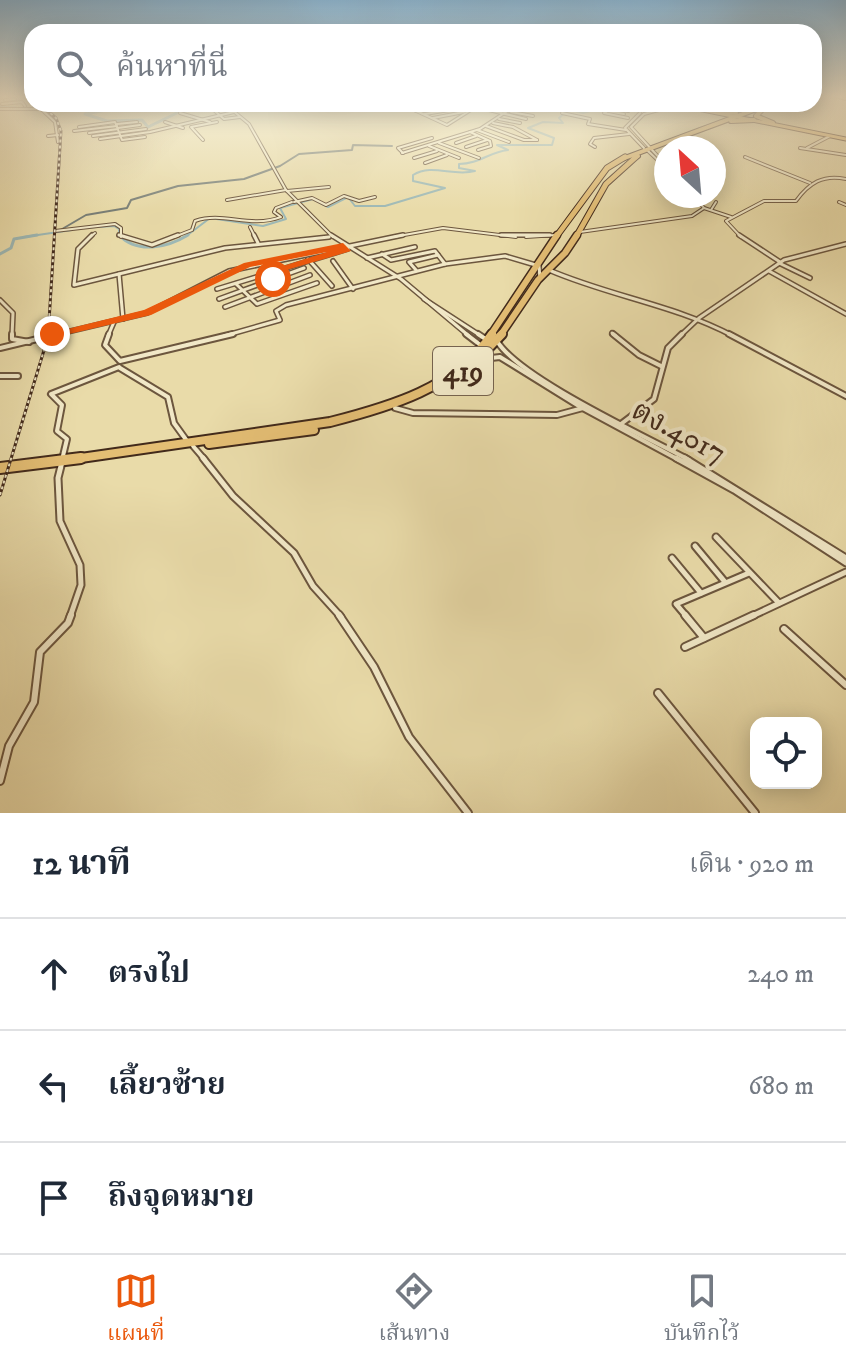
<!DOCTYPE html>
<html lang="th">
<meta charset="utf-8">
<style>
body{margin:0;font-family:"IM FELL DW Pica","Noto Serif Thai",serif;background:#f6f6f7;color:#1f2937}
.controls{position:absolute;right:24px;bottom:24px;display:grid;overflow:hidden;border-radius:16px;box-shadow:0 4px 20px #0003}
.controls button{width:72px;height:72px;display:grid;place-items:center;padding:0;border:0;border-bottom:2px solid #e0e1e3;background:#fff;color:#1f2937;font:40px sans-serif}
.compass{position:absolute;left:654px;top:136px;width:72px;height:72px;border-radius:50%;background:#fff;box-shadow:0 4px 20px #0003;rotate:334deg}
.stop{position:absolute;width:24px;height:24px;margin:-18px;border:6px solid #ea580c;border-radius:50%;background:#fff}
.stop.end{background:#ea580c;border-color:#fff;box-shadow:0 2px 8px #0008}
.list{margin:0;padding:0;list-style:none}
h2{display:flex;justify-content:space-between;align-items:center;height:104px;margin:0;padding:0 32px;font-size:34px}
h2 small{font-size:26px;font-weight:400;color:#747a83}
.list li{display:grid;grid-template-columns:52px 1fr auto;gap:24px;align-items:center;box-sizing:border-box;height:112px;padding:0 32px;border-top:2px solid #e0e1e3}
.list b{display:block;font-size:30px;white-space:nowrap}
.list em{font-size:26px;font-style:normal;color:#747a83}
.icon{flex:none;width:44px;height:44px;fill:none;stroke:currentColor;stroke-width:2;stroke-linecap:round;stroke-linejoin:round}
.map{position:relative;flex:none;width:846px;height:813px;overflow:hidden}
.search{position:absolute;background:#fff;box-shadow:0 4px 20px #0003;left:24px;right:24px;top:24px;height:88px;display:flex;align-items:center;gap:20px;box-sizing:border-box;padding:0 28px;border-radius:24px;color:#747a83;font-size:30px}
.sheet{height:440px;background:#fff}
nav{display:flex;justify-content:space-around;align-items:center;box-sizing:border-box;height:112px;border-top:2px solid #e0e1e3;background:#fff;font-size:22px;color:#747a83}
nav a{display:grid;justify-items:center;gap:4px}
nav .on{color:#ea580c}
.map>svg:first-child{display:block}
</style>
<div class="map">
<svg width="846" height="813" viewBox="0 0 846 813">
<rect width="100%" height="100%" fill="#e9dba9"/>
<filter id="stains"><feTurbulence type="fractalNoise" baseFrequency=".0025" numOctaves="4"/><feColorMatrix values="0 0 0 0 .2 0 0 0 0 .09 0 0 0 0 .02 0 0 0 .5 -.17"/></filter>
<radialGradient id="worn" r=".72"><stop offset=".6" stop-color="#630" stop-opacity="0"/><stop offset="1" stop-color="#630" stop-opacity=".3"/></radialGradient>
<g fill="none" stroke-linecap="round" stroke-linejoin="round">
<!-- stream -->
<polyline stroke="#797f77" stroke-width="2" points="57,232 86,215 127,208 131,200 178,186 244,179 280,166 299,154 352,150 353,145 392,146"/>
<!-- canal-far1 -->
<g stroke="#9db8b5" stroke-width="2">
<polyline points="80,228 114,226 119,229 119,237"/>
<polyline points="24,237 72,230"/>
<path d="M185,237L210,218L263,226L286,219L280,208L313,199L328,207L348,197L355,206H385L445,188L413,181V175C432,163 453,177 475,171L459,168V164C479,164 489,152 508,150L497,145H552L554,138L528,128L543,122L563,123L559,118L569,109L583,113L598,109L591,104"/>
</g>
<!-- canal -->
<g stroke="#9db8b5" stroke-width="3">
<path d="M119,235C137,254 167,248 188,235"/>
<polyline points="0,254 11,248 14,239 37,235"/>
</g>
<!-- river -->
<g stroke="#9db8b5" stroke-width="3">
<polyline points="92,104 107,110 85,114 107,121 142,120 148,127 181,111 180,107 192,104"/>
<polyline points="0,107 16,108"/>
<polyline points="33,108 62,104"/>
</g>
<defs>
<g id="minor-far4">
<polyline points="836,96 846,99"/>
<polyline points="5,100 15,99"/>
<polyline points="2,104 22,102 25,106"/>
<polyline points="145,104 149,109"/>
<polyline points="207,104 224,119 240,117"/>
<polyline points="225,104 249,124 286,190 333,237"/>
<polyline points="401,104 447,125 474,108"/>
<polyline points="464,104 526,119"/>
<polyline points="553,104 564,108 562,113 590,119 588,124 626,130"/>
<polyline points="568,104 582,109"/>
<polyline points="599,104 628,111"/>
<polyline points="612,104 631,107"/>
<polyline points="53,108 87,105"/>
<polyline points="410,108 432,104"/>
<polyline points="612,108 604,113 628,118"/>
<polyline points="0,109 41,109 55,122 58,142"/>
<polyline points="197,109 225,104"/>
<polyline points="416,111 459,104"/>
<polyline points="608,111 624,114"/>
<polyline points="628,111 639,104"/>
<polyline points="511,112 533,116"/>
<polyline points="180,113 210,122"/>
<polyline points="640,113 625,128 644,148"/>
<polyline points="425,114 467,107"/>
<polyline points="433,118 464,112"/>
<polyline points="499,119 520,123"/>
<polyline points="165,122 183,128"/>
<polyline points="493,123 513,127 537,140"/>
<polyline points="117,124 137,122"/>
<polyline points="486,126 524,140 537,140"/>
<polyline points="79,127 115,122 122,140 145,137"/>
<polyline points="118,128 140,125"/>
<polyline points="477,130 509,142"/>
<polyline points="74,131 117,126"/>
<polyline points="470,132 490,141 491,146 478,150"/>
<polyline points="89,133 118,129"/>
<polyline points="48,136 58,135"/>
<polyline points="93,136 146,129"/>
<polyline points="100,139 150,132 234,112"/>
<polyline points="203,140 191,127 217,122"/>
<polyline points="439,143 479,158"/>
<polyline points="456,143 476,136"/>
<polyline points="429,146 459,158"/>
<polyline points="466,147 487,140"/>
<polyline points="595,147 590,144 594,138 629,134"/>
<polyline points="800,148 846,155"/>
<polyline points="807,148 830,136"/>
<polyline points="648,151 666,168"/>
<polyline points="402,153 480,129 518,104"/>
<polyline points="403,153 398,148 432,138"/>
<polyline points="745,157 810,183"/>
<polyline points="414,158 437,151"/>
<polyline points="425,163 447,155"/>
<polyline points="666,165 631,127 644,114 677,105"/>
<polyline points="287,191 329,187"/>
<polyline points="227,200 286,190"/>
<polyline points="294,202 312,198 326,205 344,196 359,201 375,197"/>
<polyline points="839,202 846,205"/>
<polyline points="704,208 731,217"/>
<polyline points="711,210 716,202"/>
<polyline points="250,227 255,237"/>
<polyline points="55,231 115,224 121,228 121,237"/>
<polyline points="580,232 692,216 704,208 694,196"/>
<polyline points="90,237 95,233"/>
<path d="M174,237L192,230L195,221C224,211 249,229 281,217L274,212L276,208L292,202"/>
<polyline points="324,237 329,237"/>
<polyline points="393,237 443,228 516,237"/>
<polyline points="526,237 556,235"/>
<path d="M741,237L726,221L764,201H796C809,183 823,174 846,179"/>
</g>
<g id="minor-far3">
<polyline points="92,235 78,249 74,285 225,248 329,237"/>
<polyline points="119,235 152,245 178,235"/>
<polyline points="254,235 258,243"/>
<polyline points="331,235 401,279 469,336"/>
<polyline points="501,235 550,235"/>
<polyline points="739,235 780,262"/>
<polyline points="382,254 391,260 435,251 445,264"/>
<polyline points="367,258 415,247"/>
<polyline points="308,259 332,286"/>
<polyline points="333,261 353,289"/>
<polyline points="779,263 810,278"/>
<polyline points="416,270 409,262 438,255"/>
<path d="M549,270C609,296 675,305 733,336"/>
<polyline points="769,271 846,314"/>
<polyline points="119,274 123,319"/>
<polyline points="236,284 257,304 317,283"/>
<polyline points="217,289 348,249"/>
<polyline points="219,299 304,268"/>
<polyline points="424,299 481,336"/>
<polyline points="0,300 13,313 12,336"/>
<polyline points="225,307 310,275"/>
<polyline points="612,333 616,336"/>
<polyline points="50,336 147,313 229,271 403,235"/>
<polyline points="108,336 114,322"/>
<polyline points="224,336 280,320 276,311 286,305 445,264 505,256 539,266 540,279"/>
<polyline points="680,336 699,318 784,260 846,244"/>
</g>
<g id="minor-far2">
<polyline points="12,334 12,339 29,342"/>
<polyline points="109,334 105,345 120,361 233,334"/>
<polyline points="466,334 483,347"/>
<polyline points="478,334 487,340"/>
<polyline points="613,334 639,355 661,366"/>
<polyline points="729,334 846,396"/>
<path d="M497,341C519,378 645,436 689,460"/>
<polyline points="0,348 58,334"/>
<polyline points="482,359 500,357 579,406 679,460"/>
<polyline points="120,368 168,397 174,423 187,441"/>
<polyline points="0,376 18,376"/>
<polyline points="395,408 413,413 557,415 583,408"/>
<polyline points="621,424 654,399 668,348 682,334"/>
<polyline points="193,446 205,460"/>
<polyline points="62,460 67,439 57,431 62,405 51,394 119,367"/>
</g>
<g id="minor-far1">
<polyline points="63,458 58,478 60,521 80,565 81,585 70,617"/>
<polyline points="203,458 233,496 294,553 313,586 341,617"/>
<polyline points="676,458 734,490 846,563"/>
<polyline points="685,458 846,558"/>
<polyline points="716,537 779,603"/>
<polyline points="695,546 725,582"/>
<polyline points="672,558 701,593"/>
<polyline points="687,617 676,604 749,573"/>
<polyline points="750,617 846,572"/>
</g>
<g id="minor">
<polyline points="339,615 374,667 409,737 468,813"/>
<polyline points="685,615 704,638"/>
<polyline points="784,629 846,685"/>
<polyline points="685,647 754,615"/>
<polyline points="658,693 755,813"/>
<polyline points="0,781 9,746 34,702 40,652 68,623 71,615"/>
</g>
<polyline id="major" points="673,104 846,139"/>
<g id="highway-far4">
<polyline points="713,111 736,113"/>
<polyline points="761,111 756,116 773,123"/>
<polyline points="731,121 754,120"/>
<polyline points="622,159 770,104"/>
<polyline points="633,159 638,156"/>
</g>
<g id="highway-far3">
<polyline points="556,237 607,168 625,157"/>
<polyline points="576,237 606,184 636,157"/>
</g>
<g id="highway-far2">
<polyline points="490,336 557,235"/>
<polyline points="500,336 538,280 565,253 577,235"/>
</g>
<g id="highway-far1">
<polyline points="473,364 502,334"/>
<polyline points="209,444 314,430"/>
<path d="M67,460L330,422C389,407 456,388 492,334"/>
</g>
<polyline id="highway" points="0,468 81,458"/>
</defs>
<!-- minor-far4 casing -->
<use href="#minor-far4" stroke="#6c563e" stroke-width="4"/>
<!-- minor-far3 casing -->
<use href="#minor-far3" stroke="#6c563e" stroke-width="6"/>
<!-- minor-far2 casing -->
<use href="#minor-far2" stroke="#6c563e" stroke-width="8"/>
<!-- minor-far1 casing -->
<use href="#minor-far1" stroke="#6c563e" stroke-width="9"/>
<!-- minor casing -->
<use href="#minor" stroke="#6c563e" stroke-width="10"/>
<!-- major casing -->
<use href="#major" stroke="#422a1b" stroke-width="5"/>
<!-- highway-far4 casing -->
<use href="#highway-far4" stroke="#422a1b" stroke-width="6"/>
<!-- highway-far3 casing -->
<use href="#highway-far3" stroke="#422a1b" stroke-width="7"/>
<!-- highway-far2 casing -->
<use href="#highway-far2" stroke="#422a1b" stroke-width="9"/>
<!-- highway-far1 casing -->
<use href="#highway-far1" stroke="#422a1b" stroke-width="12"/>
<!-- highway casing -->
<use href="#highway" stroke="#422a1b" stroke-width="14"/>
<!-- minor-far4 -->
<use href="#minor-far4" stroke="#f1e8c7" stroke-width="2"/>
<!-- minor-far3 -->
<use href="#minor-far3" stroke="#f1e8c7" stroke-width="3"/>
<!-- minor-far2 -->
<use href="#minor-far2" stroke="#f1e8c7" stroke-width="4"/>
<!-- minor-far1 -->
<use href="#minor-far1" stroke="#f1e8c7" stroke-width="5"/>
<!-- minor -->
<use href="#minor" stroke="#f1e8c7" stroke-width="6"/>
<!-- major -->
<use href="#major" stroke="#e4be74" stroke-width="3"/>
<!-- highway-far4 -->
<use href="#highway-far4" stroke="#e4be74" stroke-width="4"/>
<!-- highway-far3 -->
<use href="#highway-far3" stroke="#e4be74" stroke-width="5"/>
<!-- highway-far2 -->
<use href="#highway-far2" stroke="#e4be74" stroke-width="6"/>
<!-- highway-far1 -->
<use href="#highway-far1" stroke="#e4be74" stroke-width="8"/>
<!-- highway -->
<use href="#highway" stroke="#e4be74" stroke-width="10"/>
<defs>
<polyline id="rail" points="0,495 48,337 61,131 56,118 40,104"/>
</defs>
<!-- rail casing -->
<use href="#rail" stroke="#422a1b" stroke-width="3"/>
<!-- rail -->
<use href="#rail" stroke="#f1e8c7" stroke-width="2" stroke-dasharray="3" stroke-linecap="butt"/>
</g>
<!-- sky -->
<linearGradient id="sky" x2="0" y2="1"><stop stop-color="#8ab6d4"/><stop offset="0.46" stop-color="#f5efd8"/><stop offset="1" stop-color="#f5efd8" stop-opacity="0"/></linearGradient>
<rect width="846" height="210" fill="url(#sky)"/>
<!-- route -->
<polygon fill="#ea580c" points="343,243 351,251 273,274 277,281 270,281 261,273 327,252 250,267 151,315 52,338 47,334 144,310 244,263"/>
<g text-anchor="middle" stroke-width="8" stroke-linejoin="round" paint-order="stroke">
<!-- shield labels -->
<rect fill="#f1e8c7" stroke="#76634f" stroke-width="2" x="433" y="347" width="60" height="48" rx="6"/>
<g font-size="28" font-weight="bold" fill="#422a1b">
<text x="463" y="381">419</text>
</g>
<!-- street labels -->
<g font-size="30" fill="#422a1b" stroke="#f1e8c7">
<text transform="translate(679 431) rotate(28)" y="10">ตง.4017</text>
</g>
</g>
<rect width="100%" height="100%" filter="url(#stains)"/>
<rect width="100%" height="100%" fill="url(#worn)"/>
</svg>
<div class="controls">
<button><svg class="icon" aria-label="locate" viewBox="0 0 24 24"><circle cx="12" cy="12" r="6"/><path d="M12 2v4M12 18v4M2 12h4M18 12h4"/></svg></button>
</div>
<svg class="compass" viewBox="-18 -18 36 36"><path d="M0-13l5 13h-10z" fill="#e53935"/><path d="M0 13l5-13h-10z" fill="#747a83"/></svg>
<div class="stop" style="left:273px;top:279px"></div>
<div class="stop end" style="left:52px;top:334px"></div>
<div class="search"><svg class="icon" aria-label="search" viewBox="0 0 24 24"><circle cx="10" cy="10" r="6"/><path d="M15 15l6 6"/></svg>ค้นหาที่นี่</div>
</div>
<section class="sheet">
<h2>12 นาที<small>เดิน · 920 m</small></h2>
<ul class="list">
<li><svg class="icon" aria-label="ahead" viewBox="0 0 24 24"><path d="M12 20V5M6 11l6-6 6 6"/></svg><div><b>ตรงไป</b></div><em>240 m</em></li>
<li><svg class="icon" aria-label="left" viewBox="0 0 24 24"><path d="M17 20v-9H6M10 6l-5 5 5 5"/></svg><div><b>เลี้ยวซ้าย</b></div><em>680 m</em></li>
<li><svg class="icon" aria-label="arrive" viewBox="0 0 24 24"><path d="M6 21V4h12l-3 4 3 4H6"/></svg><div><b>ถึงจุดหมาย</b></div></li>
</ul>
</section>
<nav>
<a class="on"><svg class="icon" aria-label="map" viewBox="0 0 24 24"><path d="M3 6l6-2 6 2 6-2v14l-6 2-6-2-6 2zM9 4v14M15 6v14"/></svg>แผนที่</a>
<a><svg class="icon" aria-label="directions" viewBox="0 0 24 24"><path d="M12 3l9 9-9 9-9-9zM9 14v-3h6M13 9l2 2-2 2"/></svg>เส้นทาง</a>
<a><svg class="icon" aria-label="saved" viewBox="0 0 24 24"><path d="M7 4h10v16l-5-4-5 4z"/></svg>บันทึกไว้</a>
</nav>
